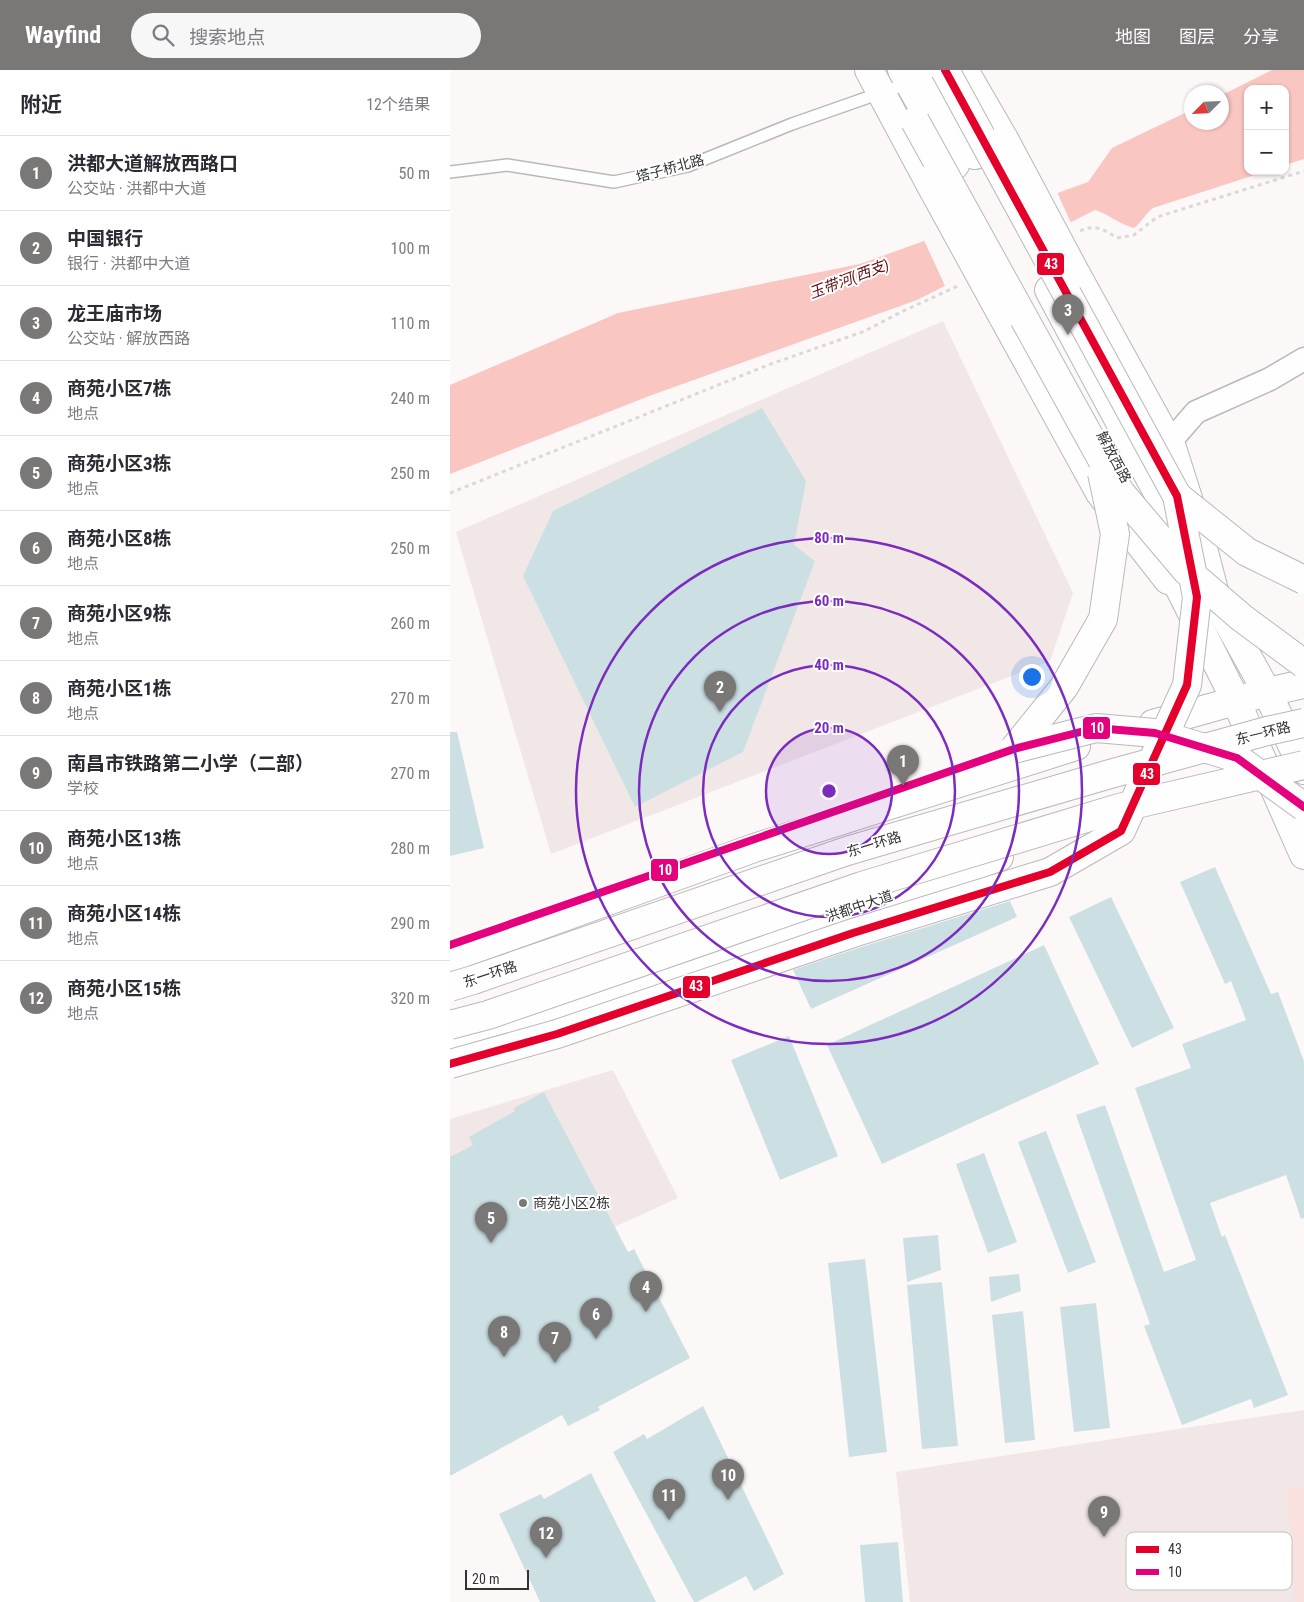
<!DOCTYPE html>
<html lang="zh">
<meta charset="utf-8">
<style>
body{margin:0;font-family:"Roboto Condensed","Noto Sans SC",sans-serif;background:#f7f7f7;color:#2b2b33}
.controls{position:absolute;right:15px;top:15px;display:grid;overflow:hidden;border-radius:10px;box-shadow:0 1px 4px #0004}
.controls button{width:45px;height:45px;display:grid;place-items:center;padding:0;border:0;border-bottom:1px solid #e1e1e2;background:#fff;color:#2b2b33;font:25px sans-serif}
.compass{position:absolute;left:734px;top:15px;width:45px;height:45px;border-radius:50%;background:#fff;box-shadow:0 1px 4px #0004;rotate:246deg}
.scale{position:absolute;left:15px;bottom:12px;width:64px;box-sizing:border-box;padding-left:5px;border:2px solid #343232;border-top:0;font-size:14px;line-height:18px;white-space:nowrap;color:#343232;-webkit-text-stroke:4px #fff;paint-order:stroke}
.you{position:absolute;left:581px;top:606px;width:18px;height:18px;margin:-12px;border:4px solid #fff;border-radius:50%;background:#1a73e8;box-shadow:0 0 0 8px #1a73e833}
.badge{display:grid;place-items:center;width:32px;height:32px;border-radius:50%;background:#7a7777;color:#fff;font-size:16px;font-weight:700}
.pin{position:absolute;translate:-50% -41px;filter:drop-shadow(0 1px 2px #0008)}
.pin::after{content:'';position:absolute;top:26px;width:18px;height:15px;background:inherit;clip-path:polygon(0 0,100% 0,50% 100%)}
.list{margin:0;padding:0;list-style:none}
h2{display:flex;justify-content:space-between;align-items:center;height:65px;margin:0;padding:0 20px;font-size:21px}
h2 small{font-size:16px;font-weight:400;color:#7c7c81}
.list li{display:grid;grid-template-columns:32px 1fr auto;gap:15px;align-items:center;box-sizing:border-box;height:75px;padding:0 20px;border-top:1px solid #e1e1e2}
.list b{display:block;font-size:19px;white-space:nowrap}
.list p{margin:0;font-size:16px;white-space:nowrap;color:#7c7c81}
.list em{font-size:16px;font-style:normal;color:#7c7c81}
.icon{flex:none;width:28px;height:28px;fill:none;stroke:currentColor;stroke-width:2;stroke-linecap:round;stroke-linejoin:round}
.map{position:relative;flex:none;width:854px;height:1532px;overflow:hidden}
header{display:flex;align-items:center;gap:30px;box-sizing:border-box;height:70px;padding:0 25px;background:#7a7777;color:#fff}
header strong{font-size:24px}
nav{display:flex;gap:28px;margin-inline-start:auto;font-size:18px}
.search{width:350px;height:45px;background:#f7f7f7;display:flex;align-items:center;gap:12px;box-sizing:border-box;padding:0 18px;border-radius:28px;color:#7c7c81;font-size:19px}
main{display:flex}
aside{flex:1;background:#fff}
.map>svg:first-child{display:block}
</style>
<header>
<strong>Wayfind</strong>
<div class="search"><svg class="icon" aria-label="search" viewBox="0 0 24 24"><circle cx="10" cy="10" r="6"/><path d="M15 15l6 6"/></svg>搜索地点</div>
<nav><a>地图</a><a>图层</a><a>分享</a></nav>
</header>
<main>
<aside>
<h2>附近<small>12个结果</small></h2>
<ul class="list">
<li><span class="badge">1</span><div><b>洪都大道解放西路口</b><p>公交站 · 洪都中大道</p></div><em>50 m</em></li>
<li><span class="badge">2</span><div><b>中国银行</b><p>银行 · 洪都中大道</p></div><em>100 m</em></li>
<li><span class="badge">3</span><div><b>龙王庙市场</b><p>公交站 · 解放西路</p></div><em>110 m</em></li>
<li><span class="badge">4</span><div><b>商苑小区7栋</b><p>地点</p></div><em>240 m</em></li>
<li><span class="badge">5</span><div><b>商苑小区3栋</b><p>地点</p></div><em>250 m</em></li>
<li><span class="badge">6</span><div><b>商苑小区8栋</b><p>地点</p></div><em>250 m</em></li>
<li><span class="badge">7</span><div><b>商苑小区9栋</b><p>地点</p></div><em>260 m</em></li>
<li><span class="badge">8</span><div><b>商苑小区1栋</b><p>地点</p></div><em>270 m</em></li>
<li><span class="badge">9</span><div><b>南昌市铁路第二小学（二部）</b><p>学校</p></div><em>270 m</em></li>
<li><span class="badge">10</span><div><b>商苑小区13栋</b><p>地点</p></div><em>280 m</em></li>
<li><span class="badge">11</span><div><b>商苑小区14栋</b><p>地点</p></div><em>290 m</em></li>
<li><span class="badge">12</span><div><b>商苑小区15栋</b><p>地点</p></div><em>320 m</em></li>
</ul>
</aside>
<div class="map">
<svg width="854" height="1532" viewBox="0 0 854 1532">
<rect width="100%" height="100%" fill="#fcf8f8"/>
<!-- built -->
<g fill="#f1e7e7">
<polygon points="493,251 623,523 600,591 101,784 6,462"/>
<polygon points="163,1000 228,1128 0,1232 0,1049"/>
<polygon points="854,1340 854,1532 460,1532 446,1402"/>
</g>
<!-- green -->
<polygon fill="#fae0de" points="854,1417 854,1532 845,1532 837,1418"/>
<!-- water -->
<path fill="#f9c6c2" d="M822,0H854V89L835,95V19H798V101H817L703,138C695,144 692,152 684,158C669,154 660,145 645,140L467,230L202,325L0,404V315L168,243L410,194L638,112L662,78L741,40L742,52H772V25Z"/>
<!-- pier -->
<polygon fill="#fcf8f8" points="606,120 622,155 496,218 473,168"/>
<!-- building -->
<g fill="#cce0e4">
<polygon points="312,338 356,411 344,475 365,491 293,682 185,737 73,506 103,441"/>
<polygon points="0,662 7,662 34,778 0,786"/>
<polygon points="765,797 821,924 828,922 854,991 854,1148 851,1149 836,1105 760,1133 772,1167 775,1165 838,1325 804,1338 801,1329 732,1355 694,1256 700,1254 626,1045 655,1035 714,1202 746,1190 685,1018 741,998 732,974 796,950 781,911 775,914 730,812"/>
<polygon points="661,827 724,958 682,978 619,847"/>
<polygon points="560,831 567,847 361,939 343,900 408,878"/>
<polygon points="594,875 649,994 432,1094 377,975"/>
<polygon points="339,966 388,1086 330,1110 281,990"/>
<polygon points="94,1022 178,1182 184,1179 240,1288 148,1337 150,1340 118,1356 112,1345 0,1406 0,1087 23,1075 19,1067 65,1041 64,1038"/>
<polygon points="596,1061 646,1192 618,1203 568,1072"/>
<polygon points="534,1083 567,1172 538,1183 506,1094"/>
<polygon points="488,1165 491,1200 457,1212 453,1168"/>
<polygon points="415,1189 437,1382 399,1387 378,1193"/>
<polygon points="569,1204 571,1221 541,1232 539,1207"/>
<polygon points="492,1212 508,1376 472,1379 457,1215"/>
<polygon points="646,1233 660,1358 624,1362 610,1237"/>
<polygon points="573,1241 585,1370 555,1373 542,1245"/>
<polygon points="253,1336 334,1504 304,1521 296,1506 247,1532 244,1532 163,1382 194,1364 197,1369"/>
<polygon points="141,1403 206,1532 90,1532 49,1444 91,1424 94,1429"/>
<polygon points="448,1472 453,1532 415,1532 410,1475"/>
</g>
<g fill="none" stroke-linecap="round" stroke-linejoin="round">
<defs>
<polyline id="lane" points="0,102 57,95 164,112 238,96 342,54 459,13"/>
<polyline id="street" points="719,373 746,342 820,309 854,289"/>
<g id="secondary">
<polyline points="419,0 478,110"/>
<polyline points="514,0 554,69"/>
<polyline points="626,204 722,378 749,463 768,536"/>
<polyline points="552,245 650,423 718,510"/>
</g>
<g id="primary">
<polyline points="452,0 505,95"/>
<polyline points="478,0 525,85"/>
<polyline points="599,220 731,466"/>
<polyline points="708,475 786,631 854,785"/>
<polyline points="761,522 817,622 854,700"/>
<polyline points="703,654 817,622 854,614"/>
<polyline points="0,888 304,778 626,676"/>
<polyline points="0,977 164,923 549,787"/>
</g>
</defs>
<!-- lane casing -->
<use href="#lane" stroke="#bab8b8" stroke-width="14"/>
<!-- street casing -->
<use href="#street" stroke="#bab8b8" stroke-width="25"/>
<!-- secondary casing -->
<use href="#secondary" stroke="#bab8b8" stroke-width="30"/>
<!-- primary casing -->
<use href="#primary" stroke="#bab8b8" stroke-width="30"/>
<!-- path -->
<g stroke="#dad9d9" stroke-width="3" stroke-dasharray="4 4" stroke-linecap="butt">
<path d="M630,161C645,154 653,159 667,168L684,165L707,147L854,101"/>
<polyline points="0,423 318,295 415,261 451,242 510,215"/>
</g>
<!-- lane -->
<use href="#lane" stroke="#fffefe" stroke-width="11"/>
<!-- street -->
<use href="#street" stroke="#fffefe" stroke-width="22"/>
<!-- secondary -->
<use href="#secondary" stroke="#fffefe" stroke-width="28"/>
<!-- primary -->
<use href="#primary" stroke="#fffefe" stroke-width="28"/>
<defs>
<g id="secondary-bridge">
<polyline points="554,69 626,204"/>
<polyline points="478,110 552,245"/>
</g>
<g id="primary-bridge">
<polyline points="465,51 670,422 736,500 792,548 854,594"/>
<polyline points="727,426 797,482 854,510"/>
<polyline points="564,679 614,617 653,549 665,464 652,403"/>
<polyline points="564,679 646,658 705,663 787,688 854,737"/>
<polyline points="0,994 107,964 403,863 600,802 671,761 737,615 747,527 727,426 495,0"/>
</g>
<g id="highway-bridge">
<polyline points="0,917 23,910 397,781 660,704 817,661 854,653"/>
<polyline points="0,955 38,945 412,816 669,738 854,695"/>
</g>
</defs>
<!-- secondary-bridge casing -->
<use href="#secondary-bridge" stroke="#bab8b8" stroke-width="30" stroke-linecap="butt"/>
<!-- primary-bridge casing -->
<use href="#primary-bridge" stroke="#bab8b8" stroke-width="30" stroke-linecap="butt"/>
<!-- highway-bridge casing -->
<use href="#highway-bridge" stroke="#bab8b8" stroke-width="30" stroke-linecap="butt"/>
<!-- secondary-bridge -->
<use href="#secondary-bridge" stroke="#fffefe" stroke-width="28"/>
<!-- primary-bridge -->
<use href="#primary-bridge" stroke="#fffefe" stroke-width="28"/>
<!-- highway-bridge -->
<use href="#highway-bridge" stroke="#fffefe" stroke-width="28"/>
<defs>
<polyline id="bus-1" points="0,994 107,964 403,863 600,802 671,761 737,615 747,527 727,426 495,0"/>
<polyline id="bus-2" points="0,875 564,679 646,658 705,663 787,688 854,737"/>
</defs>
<!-- bus-1 casing -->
<use href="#bus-1" stroke="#fff" stroke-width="11"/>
<!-- bus-2 casing -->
<use href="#bus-2" stroke="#fff" stroke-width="11"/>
<!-- bus-1 -->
<use href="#bus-1" stroke="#e4002b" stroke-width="8"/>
<!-- bus-2 -->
<use href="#bus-2" stroke="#e5007d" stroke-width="8"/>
</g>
<!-- distance rings -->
<circle cx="379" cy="721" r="63" fill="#7b2cbf" fill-opacity=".12"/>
<g fill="none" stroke="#7b2cbf" stroke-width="2.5">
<circle cx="379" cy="721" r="63"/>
<circle cx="379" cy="721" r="126"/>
<circle cx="379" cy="721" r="190"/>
<circle cx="379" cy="721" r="253"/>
</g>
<!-- markers -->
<circle fill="#7a7777" stroke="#fff" stroke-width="2" cx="73" cy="1133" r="5"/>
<g text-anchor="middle" stroke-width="4" stroke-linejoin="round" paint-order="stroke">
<!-- street labels -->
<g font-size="14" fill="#343232" stroke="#fff">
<text transform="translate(220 98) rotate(-15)" y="5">塔子桥北路</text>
<text transform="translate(664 387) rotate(62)" y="5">解放西路</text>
<text transform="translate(813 663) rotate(-14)" y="5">东一环路</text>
<text transform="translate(424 774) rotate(-17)" y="5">东一环路</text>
<text transform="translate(409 836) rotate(-19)" y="5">洪都中大道</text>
<text transform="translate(40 904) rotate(-18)" y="5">东一环路</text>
</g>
<!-- poi labels -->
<g font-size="14" fill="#343232" stroke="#fff" text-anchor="start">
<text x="83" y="1138">商苑小区2栋</text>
</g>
<!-- water labels -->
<g font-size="15" font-style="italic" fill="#611317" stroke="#fff">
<text transform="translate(399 209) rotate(-21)" y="5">玉带河(西支)</text>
</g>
</g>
<!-- legend -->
<rect x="676" y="1462" width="166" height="58" rx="8" fill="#fff" stroke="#c2c2c2" stroke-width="1"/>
<rect x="686" y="1476" width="23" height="7" fill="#e4002b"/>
<rect x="686" y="1499" width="23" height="6" fill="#e5007d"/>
<g font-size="14" fill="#343232">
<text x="718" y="1484">43</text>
<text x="718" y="1507">10</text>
</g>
<circle cx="379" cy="721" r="8" fill="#7b2cbf" stroke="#fff" stroke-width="2.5"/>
<g font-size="15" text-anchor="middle" font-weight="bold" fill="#7b2cbf" stroke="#fff" stroke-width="4" stroke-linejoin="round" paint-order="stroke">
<text x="379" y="473">80 m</text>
<text x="379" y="536">60 m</text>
<text x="379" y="600">40 m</text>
<text x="379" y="663">20 m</text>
</g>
<g stroke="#fff" stroke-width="2">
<rect x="586" y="182" width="29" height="24" rx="5" fill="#e4002b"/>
<rect x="632" y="646" width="29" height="24" rx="5" fill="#e5007d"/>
<rect x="682" y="692" width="29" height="24" rx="5" fill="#e4002b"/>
<rect x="200" y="788" width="29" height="24" rx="5" fill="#e5007d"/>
<rect x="232" y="905" width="29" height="24" rx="5" fill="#e4002b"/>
</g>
<g font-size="14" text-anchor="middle" font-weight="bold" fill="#fff">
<text x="601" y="199">43</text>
<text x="647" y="663">10</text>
<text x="697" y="709">43</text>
<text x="215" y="805">10</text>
<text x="246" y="921">43</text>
</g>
</svg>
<div class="controls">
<button>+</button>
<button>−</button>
</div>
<svg class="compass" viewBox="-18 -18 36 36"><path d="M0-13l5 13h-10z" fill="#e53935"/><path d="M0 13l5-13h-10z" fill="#7c7c81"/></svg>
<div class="scale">20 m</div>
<div class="you"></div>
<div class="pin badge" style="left:453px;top:716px">1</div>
<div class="pin badge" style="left:270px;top:642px">2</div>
<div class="pin badge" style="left:618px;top:265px">3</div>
<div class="pin badge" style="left:196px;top:1242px">4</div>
<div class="pin badge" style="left:41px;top:1173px">5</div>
<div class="pin badge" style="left:146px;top:1269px">6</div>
<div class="pin badge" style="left:105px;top:1293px">7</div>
<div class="pin badge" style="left:54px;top:1287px">8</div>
<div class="pin badge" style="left:654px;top:1467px">9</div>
<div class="pin badge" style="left:278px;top:1430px">10</div>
<div class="pin badge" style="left:219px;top:1450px">11</div>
<div class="pin badge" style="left:96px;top:1488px">12</div>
</div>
</main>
